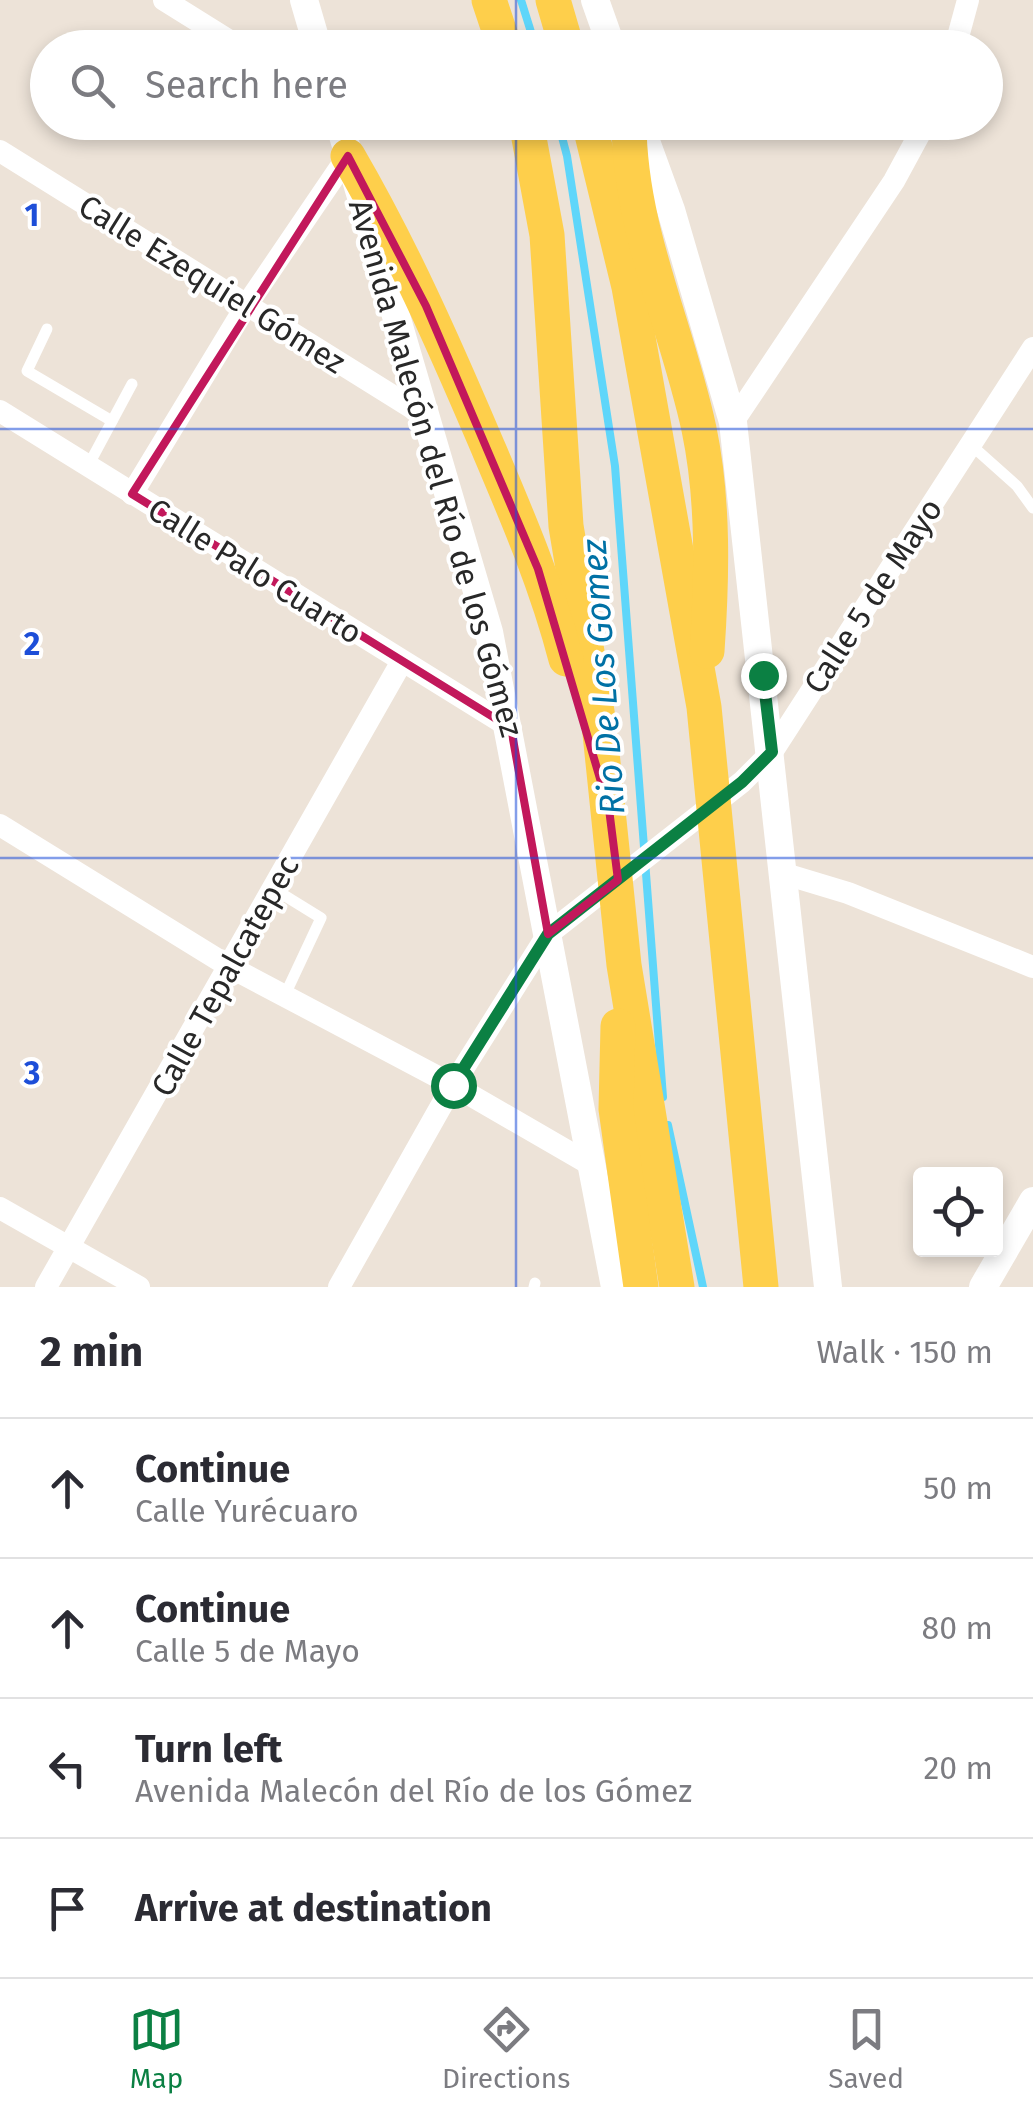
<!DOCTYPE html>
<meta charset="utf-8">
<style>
body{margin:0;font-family:"Fira Sans",sans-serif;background:#f7f7f7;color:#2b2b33}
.controls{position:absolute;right:30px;bottom:30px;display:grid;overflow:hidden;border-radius:10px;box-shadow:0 5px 15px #0003}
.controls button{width:90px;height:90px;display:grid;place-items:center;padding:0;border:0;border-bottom:2px solid #e1e1e2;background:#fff;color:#2b2b33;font:50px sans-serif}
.stop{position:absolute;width:30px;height:30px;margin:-22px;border:8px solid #0b8043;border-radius:50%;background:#fff}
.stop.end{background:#0b8043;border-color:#fff;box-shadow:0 2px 10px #0008}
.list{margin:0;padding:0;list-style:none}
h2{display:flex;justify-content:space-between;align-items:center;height:130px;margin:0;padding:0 40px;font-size:42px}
h2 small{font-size:32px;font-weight:400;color:#7c7c81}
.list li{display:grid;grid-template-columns:65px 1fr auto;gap:30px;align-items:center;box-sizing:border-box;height:140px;padding:0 40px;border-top:2px solid #e1e1e2}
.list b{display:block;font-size:38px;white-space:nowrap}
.list p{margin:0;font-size:32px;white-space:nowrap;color:#7c7c81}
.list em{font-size:32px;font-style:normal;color:#7c7c81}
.icon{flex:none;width:55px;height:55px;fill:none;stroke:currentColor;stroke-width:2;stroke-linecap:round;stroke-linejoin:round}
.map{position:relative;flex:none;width:1033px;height:1287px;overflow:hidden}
.search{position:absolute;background:#fff;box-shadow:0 5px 15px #0003;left:30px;right:30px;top:30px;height:110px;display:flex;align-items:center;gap:25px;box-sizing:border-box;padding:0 35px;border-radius:55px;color:#7c7c81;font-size:38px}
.sheet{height:690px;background:#fff}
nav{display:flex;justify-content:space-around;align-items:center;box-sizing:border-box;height:140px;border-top:2px solid #e1e1e2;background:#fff;font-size:28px;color:#7c7c81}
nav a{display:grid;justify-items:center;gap:5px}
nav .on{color:#0b8043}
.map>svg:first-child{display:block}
</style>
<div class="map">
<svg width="1033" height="1287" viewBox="0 0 1033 1287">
<rect width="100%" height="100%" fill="#ede3d8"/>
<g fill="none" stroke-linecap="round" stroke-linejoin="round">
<!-- stream -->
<g stroke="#5fd6fa" stroke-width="8">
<polyline points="521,0 536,48"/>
<polyline points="558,122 567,156 615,466 663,1097"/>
<polyline points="668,1125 703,1287"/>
</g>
<!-- service -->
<g stroke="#fff" stroke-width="11">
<polyline points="47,329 27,371 112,421"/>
<polyline points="970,444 1017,486 1033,508"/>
<polyline points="88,466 132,384"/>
<polyline points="274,889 321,918 284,997"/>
<polyline points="534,1287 535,1283"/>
</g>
<!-- minor -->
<g stroke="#fff" stroke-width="22">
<polyline points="164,0 241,48"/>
<polyline points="955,48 968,0"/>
<polyline points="0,151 425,416"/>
<polyline points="0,411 511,728"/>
<polyline points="733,422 894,181 926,122"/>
<polyline points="132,494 246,306 348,156"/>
<polyline points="0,825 230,967 453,1085 593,1166"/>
<polyline points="785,874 848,893 1033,967"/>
<polyline points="0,1208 139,1287"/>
<polyline points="46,1287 401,663"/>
<polyline points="339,1287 453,1085 548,934 742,782 772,752 1033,348"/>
</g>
<!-- tertiary -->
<g stroke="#fff" stroke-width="28">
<polyline points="304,0 318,48"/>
<polyline points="595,0 612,48"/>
<polyline points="339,122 489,632 615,1287"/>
<polyline points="639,122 671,210 733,422 828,1287"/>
<polyline points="983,1287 1033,1201"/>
</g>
<!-- primary -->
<g stroke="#fecf4b" stroke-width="35">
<polyline points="489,0 505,48"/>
<polyline points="553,0 567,48"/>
<polyline points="526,122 547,235 566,526 599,724 624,965 677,1287"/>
<polyline points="589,122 629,287 704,707 761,1287"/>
<path d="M629,122C629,229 677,326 699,429C714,501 712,578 707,651"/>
<path d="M348,156C401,247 443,342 484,438C515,511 546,582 566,659"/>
<polyline points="618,1026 616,1109 641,1287"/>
</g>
</g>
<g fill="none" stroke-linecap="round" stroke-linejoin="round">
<!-- route -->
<polyline stroke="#0b8043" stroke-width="12" points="453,1085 548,934 742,782 772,752 763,675"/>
</g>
<!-- marked area -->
<path fill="none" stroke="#c2185b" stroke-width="8" stroke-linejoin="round" d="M348,156L426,306L538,569L609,809L618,880L548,934L511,728L132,494Z"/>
<!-- grid -->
<path fill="none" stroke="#1d4ed8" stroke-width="2.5" stroke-opacity="0.55" d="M516,0V48M516,122V1287M0,429H1033M0,858H1033"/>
<g text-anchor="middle" stroke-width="8" stroke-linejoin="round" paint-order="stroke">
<!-- street labels -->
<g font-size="32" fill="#282828" stroke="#fff">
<text transform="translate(212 284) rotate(32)" y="11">Calle Ezequiel Gómez</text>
<text transform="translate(436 468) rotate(74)" y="11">Avenida Malecón del Río de los Gómez</text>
<text transform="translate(255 571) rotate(32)" y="11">Calle Palo Cuarto</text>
<text transform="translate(873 596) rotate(-57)" y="11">Calle 5 de Mayo</text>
<text transform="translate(225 976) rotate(-61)" y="11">Calle Tepalcatepec</text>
</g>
<!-- water labels -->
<g font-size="35" font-style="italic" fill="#0071a5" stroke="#fff">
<text transform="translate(603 677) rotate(-94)" y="12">Rio De Los Gomez</text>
</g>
</g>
<g font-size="32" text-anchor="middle" font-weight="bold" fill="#1d4ed8" stroke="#fff" stroke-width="8" stroke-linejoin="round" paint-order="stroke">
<text x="32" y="226">1</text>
<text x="32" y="655">2</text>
<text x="32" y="1084">3</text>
</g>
</svg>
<div class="controls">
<button><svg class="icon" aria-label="locate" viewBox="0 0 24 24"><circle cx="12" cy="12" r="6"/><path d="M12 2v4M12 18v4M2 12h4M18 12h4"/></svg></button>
</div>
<div class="stop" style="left:453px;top:1085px"></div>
<div class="stop end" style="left:763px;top:675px"></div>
<div class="search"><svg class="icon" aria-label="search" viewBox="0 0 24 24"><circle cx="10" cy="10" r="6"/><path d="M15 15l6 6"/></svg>Search here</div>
</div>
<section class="sheet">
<h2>2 min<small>Walk · 150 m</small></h2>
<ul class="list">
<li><svg class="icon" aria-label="ahead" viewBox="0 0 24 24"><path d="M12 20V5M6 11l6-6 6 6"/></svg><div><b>Continue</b><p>Calle Yurécuaro</p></div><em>50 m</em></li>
<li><svg class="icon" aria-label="ahead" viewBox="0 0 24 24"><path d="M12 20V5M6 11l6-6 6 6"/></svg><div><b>Continue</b><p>Calle 5 de Mayo</p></div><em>80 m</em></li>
<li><svg class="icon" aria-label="left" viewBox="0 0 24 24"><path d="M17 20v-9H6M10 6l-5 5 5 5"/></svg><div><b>Turn left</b><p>Avenida Malecón del Río de los Gómez</p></div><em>20 m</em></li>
<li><svg class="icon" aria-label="arrive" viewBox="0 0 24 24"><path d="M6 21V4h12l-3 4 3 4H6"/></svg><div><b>Arrive at destination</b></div></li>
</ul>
</section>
<nav>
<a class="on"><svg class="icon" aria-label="map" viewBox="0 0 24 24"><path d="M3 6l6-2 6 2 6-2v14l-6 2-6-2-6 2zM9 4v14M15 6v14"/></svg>Map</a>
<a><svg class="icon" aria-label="directions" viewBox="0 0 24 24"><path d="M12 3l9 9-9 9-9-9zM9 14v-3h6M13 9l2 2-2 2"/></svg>Directions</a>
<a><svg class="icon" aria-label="saved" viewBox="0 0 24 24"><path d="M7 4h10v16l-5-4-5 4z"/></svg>Saved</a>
</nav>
